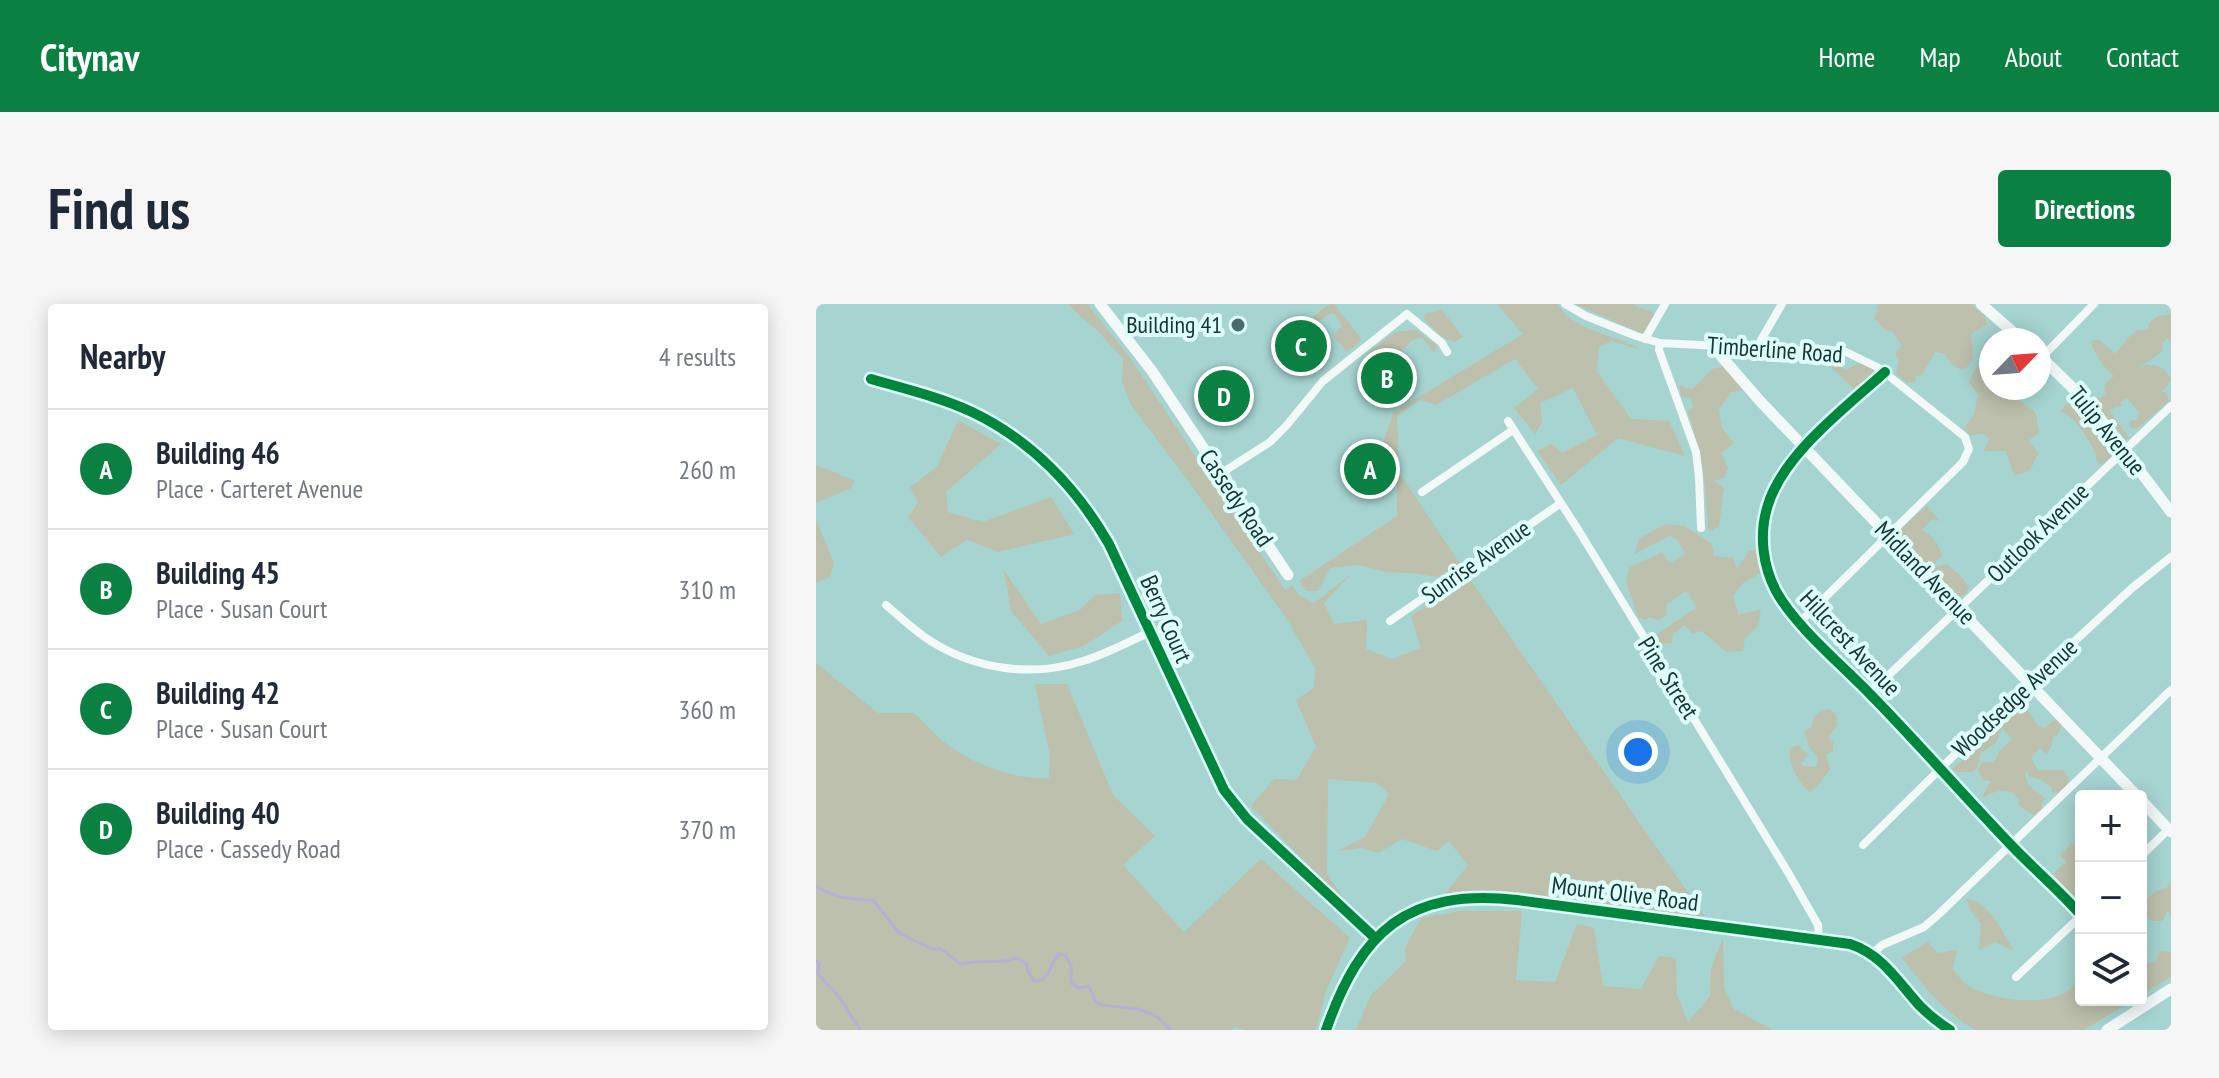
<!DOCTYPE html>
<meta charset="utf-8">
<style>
body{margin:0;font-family:"PT Sans Narrow",sans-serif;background:#f6f6f7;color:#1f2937}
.controls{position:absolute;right:24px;bottom:24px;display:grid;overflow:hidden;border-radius:8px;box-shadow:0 4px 20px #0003}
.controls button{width:72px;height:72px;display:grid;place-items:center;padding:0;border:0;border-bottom:2px solid #e0e1e3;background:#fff;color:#1f2937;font:40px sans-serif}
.compass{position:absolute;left:1163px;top:24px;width:72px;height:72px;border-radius:50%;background:#fff;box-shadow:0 4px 20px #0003;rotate:65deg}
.you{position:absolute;left:822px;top:448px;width:28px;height:28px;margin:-20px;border:6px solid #fff;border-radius:50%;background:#1a73e8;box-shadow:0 0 0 12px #1a73e833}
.badge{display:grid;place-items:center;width:52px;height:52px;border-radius:50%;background:#0b8043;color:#fff;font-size:26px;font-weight:700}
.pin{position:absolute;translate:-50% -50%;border:4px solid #fff;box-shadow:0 2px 8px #0006}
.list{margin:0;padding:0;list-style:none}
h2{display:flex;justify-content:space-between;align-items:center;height:104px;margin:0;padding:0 32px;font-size:34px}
h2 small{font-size:26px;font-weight:400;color:#747a83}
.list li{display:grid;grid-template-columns:52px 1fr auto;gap:24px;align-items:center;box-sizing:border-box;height:120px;padding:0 32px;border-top:2px solid #e0e1e3}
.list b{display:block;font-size:30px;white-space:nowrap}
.list p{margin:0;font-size:26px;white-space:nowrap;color:#747a83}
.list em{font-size:26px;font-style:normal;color:#747a83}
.icon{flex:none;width:44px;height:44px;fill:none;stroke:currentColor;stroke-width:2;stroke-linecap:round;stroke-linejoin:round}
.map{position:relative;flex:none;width:1355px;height:726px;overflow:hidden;border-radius:8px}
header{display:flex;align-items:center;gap:48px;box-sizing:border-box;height:112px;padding:0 40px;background:#0b8043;color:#fff}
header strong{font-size:38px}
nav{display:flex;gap:44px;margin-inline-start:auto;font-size:28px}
.intro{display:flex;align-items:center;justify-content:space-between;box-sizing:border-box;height:192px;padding:0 48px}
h1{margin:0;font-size:56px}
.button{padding:20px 36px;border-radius:8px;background:#0b8043;color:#fff;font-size:28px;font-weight:700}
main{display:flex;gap:48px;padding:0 48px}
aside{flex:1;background:#fff;border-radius:8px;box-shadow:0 4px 20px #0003}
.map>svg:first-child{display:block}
</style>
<header>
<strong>Citynav</strong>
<nav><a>Home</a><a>Map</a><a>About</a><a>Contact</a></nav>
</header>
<div class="intro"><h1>Find us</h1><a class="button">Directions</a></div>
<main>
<aside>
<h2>Nearby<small>4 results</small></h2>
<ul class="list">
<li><span class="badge">A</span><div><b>Building 46</b><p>Place · Carteret Avenue</p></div><em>260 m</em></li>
<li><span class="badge">B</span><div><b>Building 45</b><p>Place · Susan Court</p></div><em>310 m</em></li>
<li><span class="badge">C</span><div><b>Building 42</b><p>Place · Susan Court</p></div><em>360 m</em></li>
<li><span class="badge">D</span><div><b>Building 40</b><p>Place · Cassedy Road</p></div><em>370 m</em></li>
</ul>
</aside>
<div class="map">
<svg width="1355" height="726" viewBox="0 0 1355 726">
<rect width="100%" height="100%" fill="#a6d4d0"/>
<!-- green -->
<g fill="#bcc0ac">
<polygon points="252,0 271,0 312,51 469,286 476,281 484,292 498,299 535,270 508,299 518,320 551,316 550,345 576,355 605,344 595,312 654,275 891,616 708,589 629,590 652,561 633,537 621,547 586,535 562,549 545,544 522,547 549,533 573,490 561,479 512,475 511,570 528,595 504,573 435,502 458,475 480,476 500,443 480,396 498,384 499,364 471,315 373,178 315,101 306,78 307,55 281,26 265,13"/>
<polygon points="518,0 545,34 544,38 531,48 517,32 526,22 519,10 515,9 501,18 497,13 512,1"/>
<path d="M681,0H741C745,5 749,11 754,14C775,30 803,32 825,46L795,37L783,43L781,67L815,115L853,117L869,152L802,134L745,181L721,147L736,140L746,149L781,131L757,84L724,99L726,119L719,130L698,104L722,85L699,55L620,101L604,96L581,112L583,168L644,260L622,273L597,269L570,268L542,261L514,264L502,287H490L483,277L581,212V178L567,138L578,108L707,30Z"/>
<path d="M759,0H817C825,6 831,4 838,10L827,30Z"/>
<path d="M1063,0H1155L1169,12L1171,20L1155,30C1156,43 1162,60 1146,66L1135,60L1129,50L1119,48L1106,71L1100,72L1099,78L1091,79L1080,70L1083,56L1079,50L1086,42L1077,28L1073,26L1071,28L1058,14L1062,6L1060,4Z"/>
<path d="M1354,0H1355V36L1350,35L1346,40L1347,47L1324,63L1325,65L1329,61C1342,60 1349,64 1355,75L1351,83L1345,87L1351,89L1353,97L1322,124L1317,125L1314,123L1313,118L1322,115L1323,108L1311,94L1305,98L1306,102L1304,104L1302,102L1293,106L1314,135L1309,136L1272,91L1276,95L1281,93L1283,95L1290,90L1288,86L1289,80L1298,72L1286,60L1275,41L1277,36H1284L1299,50L1313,33L1322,26H1332L1333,19L1342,12L1355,10Z"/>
<polygon points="626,6 647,33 638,38 626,33 608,16 609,10"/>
<polygon points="598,26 602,27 620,41 621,44 618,49 606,33 595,37 593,40 562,66 550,51 579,28"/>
<polygon points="1011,49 1020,49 1018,59 1030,66 1045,58 1062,69 1041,88 1010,58"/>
<polygon points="1175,49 1175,84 1183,84 1181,92 1202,95 1220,109 1223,129 1212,137 1223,149 1214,166 1198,172 1190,147 1168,147 1173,134 1166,129 1155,132 1148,124 1158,110 1162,91 1153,78 1161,62"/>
<path d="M907,63L928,85L916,88L903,105L906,124L918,139L905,149L912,164L908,174L898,177L908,184L903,222L895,227L892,224C890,181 886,147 871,106L877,104L875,94L866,93L863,83L864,81L869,84L877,85L896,65Z"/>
<path d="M1260,91L1301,143V147L1285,161L1280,156V150C1271,133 1261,114 1244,107Z"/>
<polygon points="142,116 185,140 130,188 132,208 167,218 235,193 258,230 182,248 151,236 125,253 92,213 102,199 94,183 121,163"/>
<polygon points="0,161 39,177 35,184 0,199"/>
<path d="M1111,202L1124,217L1116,215L1106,226C1117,232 1124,240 1126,253L1119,257L1120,261L1122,263L1130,260L1142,269L1153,283L1150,290L1141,294L1083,235C1084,221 1101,211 1111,202Z"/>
<polygon points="0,216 18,259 14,273 0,279"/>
<polygon points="850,220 868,222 896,240 898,252 917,254 921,265 933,247 943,247 948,267 927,279 917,292 923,311 945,305 942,322 929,334 927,347 910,348 886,327 876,330 869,321 857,330 856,339 837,340 834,335 881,303 870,287 851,300 850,312 843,316 832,313 830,316 822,313 810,278 813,264 846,248 854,259 869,250 862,236 854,232 818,250 824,234"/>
<polygon points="188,266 225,320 264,306 279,291 304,289 306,317 268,342 233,352 195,307"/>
<path d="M0,359L62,409H98C110,420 122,435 136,444C163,462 200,476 233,474L234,452L219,380H251L297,491L339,532L307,561L368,628L445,555L534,634L510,687L500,726H429L420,723L415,726H0Z"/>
<path d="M1200,401L1202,404L1212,406L1222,422L1229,424L1238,416L1245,418C1245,425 1245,430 1237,433L1235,443L1230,450L1224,444L1215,454L1222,466H1247L1253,474L1251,482L1242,489L1236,488V484L1225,476L1213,472L1211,466L1209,470L1212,481L1229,494L1226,499V504L1219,512L1202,501L1203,496C1193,481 1179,486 1165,495L1175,477L1166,476L1162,466L1166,458H1177L1185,445L1196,435L1186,424C1183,436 1178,443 1165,448L1161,464L1157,468H1138L1136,464L1144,459L1152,447L1195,404Z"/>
<path d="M1013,405L1020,411L1022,421L1012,433L1017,438V447L1010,451L1014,465L1000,484L994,488C980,476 973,462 974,444L982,441L992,451L985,459L987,462L1000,463L1002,454L992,441L989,427L996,422C996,411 1003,407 1013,405Z"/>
<polygon points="1256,539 1265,545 1264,557 1259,560 1260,563 1265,563 1265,602 1237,575 1238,569 1250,558 1244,551"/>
<polygon points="1355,577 1355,612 1352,606 1346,617 1335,617 1326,606 1325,600 1340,587 1352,583"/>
<path d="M1150,595C1174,598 1187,628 1198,647L1179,638L1163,646L1165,620L1155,607Z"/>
<polygon points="644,607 706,607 700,676 739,678 761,620 778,624 787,682 825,685 843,652 860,654 861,690 872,718 894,692 895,664 907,634 908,685 918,705 957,726 540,726 555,691 590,657 589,644 605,614"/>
<path d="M1112,638L1122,649L1141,646L1137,665C1141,670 1145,676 1150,680C1171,696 1235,705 1255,684C1259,680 1262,672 1265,667V696H1317L1268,726H1160C1128,709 1107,682 1086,653Z"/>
<polygon points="1344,647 1355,648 1355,673 1325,691 1325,662 1328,659 1340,658"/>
</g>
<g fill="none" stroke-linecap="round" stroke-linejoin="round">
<!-- stream -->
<g stroke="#b5b0d4" stroke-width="3">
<path d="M0,582C21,595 33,595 57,596L83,629L116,645H125L145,660C165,655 183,661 201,654L211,660L212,667L218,677C235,677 233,660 243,650L249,651L255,661V679L263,684L273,682L279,697L285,701L323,705L342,713L354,726"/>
<polyline points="0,657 3,659 2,670 24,694 44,726"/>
</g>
<!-- street -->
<g stroke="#f2f9f8" stroke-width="8">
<polyline points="749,0 770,12 820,32 844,39 944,44 964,48 1007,45 1030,48 1063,64 1149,133 1153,145 1147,158 984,318"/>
<polyline points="829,35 849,0"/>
<polyline points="844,39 843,46 880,148 883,173 885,224"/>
<polyline points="944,44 945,36 966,0"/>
<polyline points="1226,53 1278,0"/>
<path d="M55,75C89,85 124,93 156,108C215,136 261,184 293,240L408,486L431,515L559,634"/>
<polyline points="692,117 763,227 973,570 1002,621 1003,635"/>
<polyline points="989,142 1069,68"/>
<polyline points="404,170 454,138 470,122 507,77 591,10 626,39 631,48"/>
<polyline points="606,188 697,126"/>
<path d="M70,301C84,313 98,326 113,336C158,365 215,374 267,357C290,350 312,338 334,328"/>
<polyline points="574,317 745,199"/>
<polyline points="1054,389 1355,102"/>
<polyline points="1195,540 1265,611"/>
<polyline points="1047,541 1180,410 1316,284 1355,253"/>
<polyline points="1325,552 1354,524"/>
<polyline points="1056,650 1066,641 1108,623 1123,610 1355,386"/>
<polyline points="1200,673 1265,612"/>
</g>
<!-- secondary -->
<g stroke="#f2f9f8" stroke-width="11">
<polyline points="284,0 336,67 472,271"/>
<polyline points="1165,0 1206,36"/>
<polyline points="905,43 905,52 944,97 1321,492"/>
<polyline points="1223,51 1274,101 1355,208"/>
<path d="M989,142C962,173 940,208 948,252C956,297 992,328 1023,359C1043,379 1063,399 1083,420C1121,459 1158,499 1195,540"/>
<polyline points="1325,496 1355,528"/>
<path d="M510,726C545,627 591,584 701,596L1034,640C1067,651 1082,678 1104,702C1113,711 1123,719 1134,726"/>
<polyline points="1291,726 1355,685"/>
</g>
<defs>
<g id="cycleway">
<path d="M1069,68C1029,104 965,152 951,204C943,232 947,262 960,287C979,322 1026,361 1054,390C1103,440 1148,492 1196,542C1218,565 1243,586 1265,611"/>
<path d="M55,75C89,85 124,93 156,108C215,136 261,184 293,240L408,486L431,515L559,634"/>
<path d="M510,726C545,627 591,584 701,596L1034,640C1067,651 1082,678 1104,702C1113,711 1123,719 1134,726"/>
</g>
</defs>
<!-- cycleway casing -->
<use href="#cycleway" stroke="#defffb" stroke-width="15"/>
<!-- cycleway -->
<use href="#cycleway" stroke="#00873e" stroke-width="10"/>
</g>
<!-- markers -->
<circle fill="#466d6b" stroke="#defffb" stroke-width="3" cx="422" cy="21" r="8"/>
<g text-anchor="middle" stroke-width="8" stroke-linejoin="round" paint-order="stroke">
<!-- poi labels -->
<g font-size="24" fill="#123634" stroke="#defffb" text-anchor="end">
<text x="406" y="29">Building 41</text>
</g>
<!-- street labels -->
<g font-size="24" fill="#123634" stroke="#defffb">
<text transform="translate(959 46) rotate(4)" y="8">Timberline Road</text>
<text transform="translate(1291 127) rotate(51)" y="8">Tulip Avenue</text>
<text transform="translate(420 194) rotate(56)" y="8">Cassedy Road</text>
<text transform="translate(1222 229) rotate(-44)" y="8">Outlook Avenue</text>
<text transform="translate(660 258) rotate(-35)" y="8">Sunrise Avenue</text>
<text transform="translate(1109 269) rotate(46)" y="8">Midland Avenue</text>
<text transform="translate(350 315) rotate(66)" y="8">Berry Court</text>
<text transform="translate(1034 339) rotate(47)" y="8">Hillcrest Avenue</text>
<text transform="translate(852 374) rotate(58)" y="8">Pine Street</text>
<text transform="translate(1199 394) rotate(-43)" y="8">Woodsedge Avenue</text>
<text transform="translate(809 590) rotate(7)" y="8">Mount Olive Road</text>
</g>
</g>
</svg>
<div class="controls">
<button>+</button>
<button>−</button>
<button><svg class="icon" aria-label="layers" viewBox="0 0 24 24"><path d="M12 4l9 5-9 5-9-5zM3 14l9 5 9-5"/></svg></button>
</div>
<svg class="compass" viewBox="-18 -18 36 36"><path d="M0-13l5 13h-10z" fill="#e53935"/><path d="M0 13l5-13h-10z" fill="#747a83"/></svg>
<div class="you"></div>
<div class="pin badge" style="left:554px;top:165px">A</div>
<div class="pin badge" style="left:571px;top:74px">B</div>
<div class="pin badge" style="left:485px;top:42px">C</div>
<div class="pin badge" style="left:408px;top:92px">D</div>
</div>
</main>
